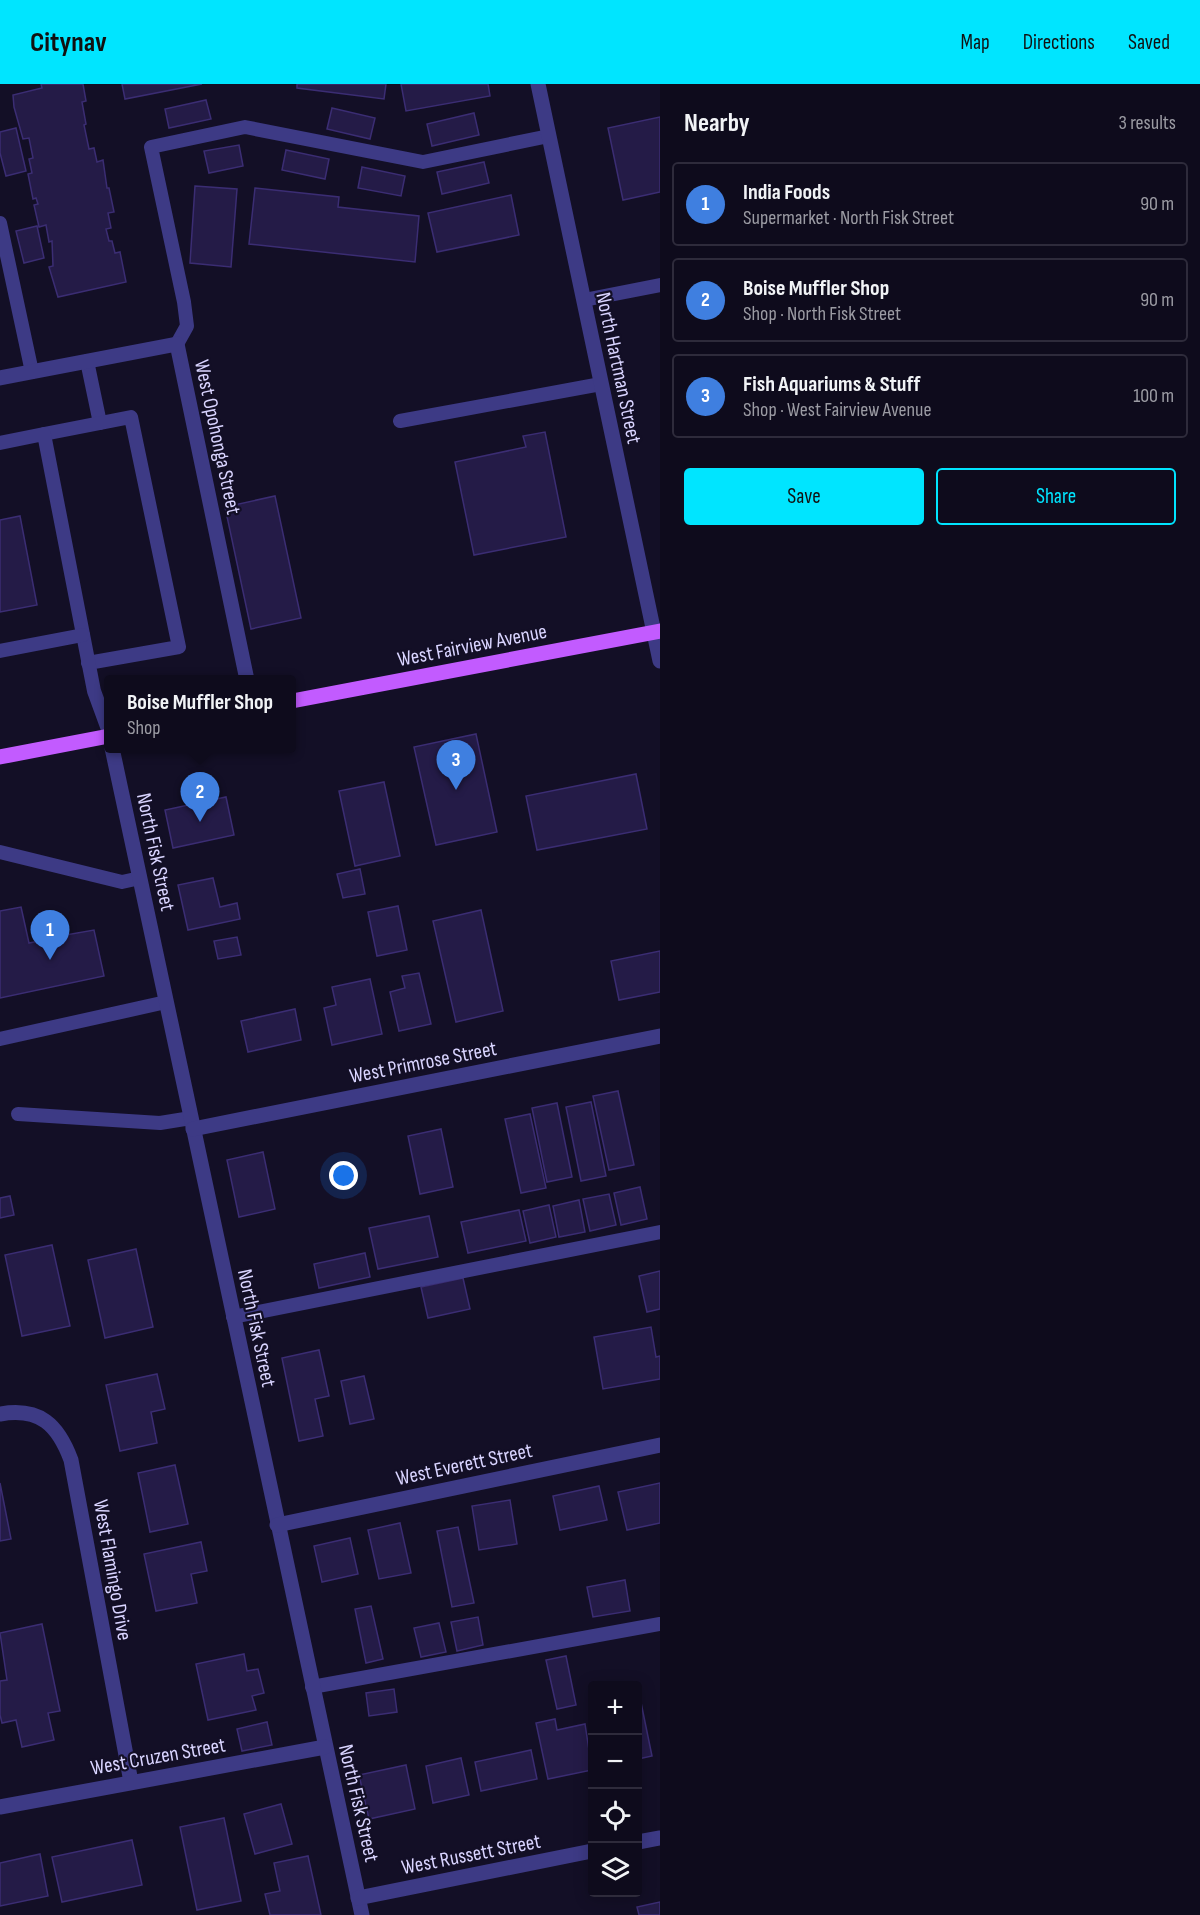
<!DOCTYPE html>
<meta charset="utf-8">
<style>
body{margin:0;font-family:"Sofia Sans Condensed",sans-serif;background:#171425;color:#f1f3f6}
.controls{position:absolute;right:18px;bottom:18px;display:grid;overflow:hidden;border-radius:6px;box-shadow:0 3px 15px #0003}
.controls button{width:54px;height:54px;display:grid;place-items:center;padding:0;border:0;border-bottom:2px solid #2e2b3b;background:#0e0b1c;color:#f1f3f6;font:30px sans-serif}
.you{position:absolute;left:344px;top:1092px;width:21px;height:21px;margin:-15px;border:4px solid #fff;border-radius:50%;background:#1a73e8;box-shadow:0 0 0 9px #1a73e833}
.badge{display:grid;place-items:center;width:39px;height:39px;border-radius:50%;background:#00e5ff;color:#fff;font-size:20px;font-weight:700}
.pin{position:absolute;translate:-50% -50px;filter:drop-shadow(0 2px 3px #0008)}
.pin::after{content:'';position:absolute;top:32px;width:21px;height:18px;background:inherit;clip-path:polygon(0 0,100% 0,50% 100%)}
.popup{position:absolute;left:104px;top:591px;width:192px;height:78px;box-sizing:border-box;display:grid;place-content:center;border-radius:6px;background:#0e0b1c;filter:drop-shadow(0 2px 4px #0005);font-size:20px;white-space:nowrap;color:#9b9ba3}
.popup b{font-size:22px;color:#f1f3f6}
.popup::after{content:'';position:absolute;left:50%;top:100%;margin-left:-12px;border:12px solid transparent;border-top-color:#0e0b1c}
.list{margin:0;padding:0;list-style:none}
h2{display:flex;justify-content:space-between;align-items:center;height:78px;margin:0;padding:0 24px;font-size:26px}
h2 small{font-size:20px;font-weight:400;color:#9b9ba3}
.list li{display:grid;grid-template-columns:39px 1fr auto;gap:18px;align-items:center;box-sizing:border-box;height:84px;margin:0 12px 12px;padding:0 12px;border:2px solid #2e2b3b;border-radius:6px}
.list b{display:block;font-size:22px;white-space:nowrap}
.list p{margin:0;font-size:20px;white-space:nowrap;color:#9b9ba3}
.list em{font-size:20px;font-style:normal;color:#9b9ba3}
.actions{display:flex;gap:12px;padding:18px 24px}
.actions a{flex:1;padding:14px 0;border:2px solid #00e5ff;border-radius:6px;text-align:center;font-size:21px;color:#00e5ff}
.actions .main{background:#00e5ff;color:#111}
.icon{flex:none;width:33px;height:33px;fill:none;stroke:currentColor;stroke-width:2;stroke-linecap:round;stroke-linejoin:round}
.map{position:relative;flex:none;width:660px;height:1831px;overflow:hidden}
header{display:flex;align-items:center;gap:36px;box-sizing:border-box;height:84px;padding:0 30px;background:#00e5ff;color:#111}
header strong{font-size:28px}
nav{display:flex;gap:33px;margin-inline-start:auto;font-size:21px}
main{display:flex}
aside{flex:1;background:#0e0b1c}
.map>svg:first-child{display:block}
</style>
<header>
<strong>Citynav</strong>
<nav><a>Map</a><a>Directions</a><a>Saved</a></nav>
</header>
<main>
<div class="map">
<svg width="660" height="1831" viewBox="0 0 660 1831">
<rect width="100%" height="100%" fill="#130f26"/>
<!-- building -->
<g fill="#241b47" stroke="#3b2d73" stroke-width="1.5">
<polygon points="41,0 83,0 86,17 82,18 86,40 84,41 89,65 94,64 97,78 103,76 107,104 109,104 114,128 108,129 111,144 106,145 109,157 112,157 115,169 120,168 126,198 58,213 49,183 53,182 52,157 49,158 46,141 39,143 34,121 38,120 36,114 33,115 28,90 32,89 29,75 33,74 29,54 23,55 14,23 13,11 42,4"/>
<polygon points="122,0 202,0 125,15"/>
<polygon points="297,0 386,0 384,15 297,4"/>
<polygon points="401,0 488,0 490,12 406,27"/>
<polygon points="206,16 211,35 169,44 165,25"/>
<polygon points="332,24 375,34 370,55 327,45"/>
<polygon points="474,29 479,51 432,62 427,40"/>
<polygon points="660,33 660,108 623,116 608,44"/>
<polygon points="16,44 26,87 6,92 0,69 0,48"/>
<polygon points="239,61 243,82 209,89 204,67"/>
<polygon points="286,66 329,75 325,95 282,86"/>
<polygon points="484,78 489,99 442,110 437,88"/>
<polygon points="362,83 405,92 401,112 358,104"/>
<polygon points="195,102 237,105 231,183 190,179"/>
<polygon points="255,104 339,113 338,123 419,132 415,178 249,160"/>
<polygon points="511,111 519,151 437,168 428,129"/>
<polygon points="37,142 44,174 24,179 16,147"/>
<polygon points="545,348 566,453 474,471 455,378 526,363 523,352"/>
<polygon points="275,412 301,534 251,545 225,423"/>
<polygon points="20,432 37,521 0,528 0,436"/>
<polygon points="476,650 497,748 436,761 414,663"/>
<polygon points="636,690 647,745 537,766 526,712"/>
<polygon points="384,698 400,772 355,782 339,707"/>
<polygon points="226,713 234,751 173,764 165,726"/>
<polygon points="360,785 365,810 343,814 337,790"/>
<polygon points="213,794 220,823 237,819 240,835 188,846 178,801"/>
<polygon points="398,822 407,866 377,872 368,828"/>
<polygon points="21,823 29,859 44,856 43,850 48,849 60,852 94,846 104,892 0,914 0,827"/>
<polygon points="481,826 503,927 456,938 433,837"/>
<polygon points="237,853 241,871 218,875 214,857"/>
<polygon points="660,867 660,908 619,916 611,877"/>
<polygon points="419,889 431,940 399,947 390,908 405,904 402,892"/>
<polygon points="370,895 382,950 332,961 324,924 336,921 332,903"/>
<polygon points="295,925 301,956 248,968 241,937"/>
<polygon points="618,1007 634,1081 609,1086 593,1012"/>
<polygon points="591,1018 606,1092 581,1097 566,1023"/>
<polygon points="557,1019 572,1093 547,1098 532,1024"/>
<polygon points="530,1030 546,1104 521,1109 505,1035"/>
<polygon points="441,1045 453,1103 420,1110 408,1052"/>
<polygon points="263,1068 275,1125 239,1133 227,1076"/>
<polygon points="640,1103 647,1135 621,1141 614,1109"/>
<polygon points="609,1110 616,1141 590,1147 583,1115"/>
<polygon points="10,1112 14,1131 0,1134 0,1114"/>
<polygon points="579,1116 585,1148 559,1153 553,1122"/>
<polygon points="549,1121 556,1153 530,1159 523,1127"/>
<polygon points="519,1126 526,1157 468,1169 461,1138"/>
<polygon points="429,1132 438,1173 378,1185 369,1144"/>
<polygon points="52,1161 70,1242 22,1252 5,1171"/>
<polygon points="136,1165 153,1243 105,1254 88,1176"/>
<polygon points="365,1169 370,1193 319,1204 314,1180"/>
<polygon points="660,1187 660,1225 647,1228 639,1192"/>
<polygon points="463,1194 470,1225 428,1234 421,1203"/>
<polygon points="651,1243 656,1273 660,1272 660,1295 603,1305 594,1253"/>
<polygon points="319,1266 329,1312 315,1315 323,1352 299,1357 282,1274"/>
<polygon points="157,1290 165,1325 151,1328 157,1359 120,1367 106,1301"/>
<polygon points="364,1292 374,1335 350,1340 341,1297"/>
<polygon points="175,1381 188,1440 150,1448 138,1389"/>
<polygon points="0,1399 11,1455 0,1457"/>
<polygon points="660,1399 660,1439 627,1446 618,1408"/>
<polygon points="599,1402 607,1436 560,1446 553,1412"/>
<polygon points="510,1416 517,1460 479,1466 472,1422"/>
<polygon points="400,1439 411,1489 379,1495 368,1446"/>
<polygon points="458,1443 474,1519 452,1523 437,1447"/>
<polygon points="350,1454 358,1490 322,1498 314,1462"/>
<polygon points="201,1458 207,1487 191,1490 197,1519 156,1527 144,1470"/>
<polygon points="625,1496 630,1527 593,1533 587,1503"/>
<polygon points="371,1522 383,1575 366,1579 355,1525"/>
<polygon points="478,1533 483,1561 457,1567 451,1538"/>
<polygon points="439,1539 446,1568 421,1573 414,1544"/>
<polygon points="42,1540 60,1627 48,1629 54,1656 22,1663 16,1636 2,1639 0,1631 0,1597 7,1596 0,1549"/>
<polygon points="244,1570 247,1587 258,1585 264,1609 252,1612 256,1626 208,1636 196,1580"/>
<polygon points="566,1572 576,1621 557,1625 546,1576"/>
<polygon points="638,1604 652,1672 638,1675"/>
<polygon points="394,1605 397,1628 369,1632 366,1609"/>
<polygon points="555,1635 557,1646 585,1640 592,1686 548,1695 536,1639"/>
<polygon points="267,1638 272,1661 242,1667 237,1645"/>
<polygon points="531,1666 537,1695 481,1707 475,1678"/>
<polygon points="461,1674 469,1711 433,1719 426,1682"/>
<polygon points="406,1681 415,1725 369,1735 359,1691"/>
<polygon points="281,1720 292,1760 255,1770 244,1730"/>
<polygon points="224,1734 241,1817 197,1826 180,1743"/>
<polygon points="132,1756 142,1801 62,1818 52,1773"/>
<polygon points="40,1770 48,1812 0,1822 0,1779"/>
<polygon points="308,1772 321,1831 270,1831 265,1810 280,1807 274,1779"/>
<polygon points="660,1818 660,1831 639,1831 637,1823"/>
</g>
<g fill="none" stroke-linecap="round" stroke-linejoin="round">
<!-- service -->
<g stroke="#3d3a85" stroke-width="14">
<polyline points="0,139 32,288"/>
<polyline points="584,216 660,201"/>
<polyline points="177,260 187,242 184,218 151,63 245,43 423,78 549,52"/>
<polyline points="87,277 100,339"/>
<polyline points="400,337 601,300"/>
<polyline points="44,350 131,333 179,563 88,579"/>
<polyline points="0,359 44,350 94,607 109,648"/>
<polyline points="0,567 83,551"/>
<polyline points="0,768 122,798 140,794"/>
<polyline points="0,955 166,918"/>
<polyline points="18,1030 160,1039 191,1034"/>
<polyline points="233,1233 660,1148"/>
<polyline points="312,1603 660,1540"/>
</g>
<!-- minor -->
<g stroke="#3d3a85" stroke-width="15">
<polyline points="538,0 660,577"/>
<polyline points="0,294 177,260 247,596"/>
<polyline points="112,664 362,1831"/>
<polyline points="193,1045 660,952"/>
<path d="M0,1330C40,1323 58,1341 71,1376L131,1698"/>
<polyline points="277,1441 660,1361"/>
<polyline points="0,1723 325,1663"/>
<polyline points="638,1758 660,1754"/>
<polyline points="358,1814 592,1767"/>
</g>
<!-- primary -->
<g stroke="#c25bff" stroke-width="15">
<polyline points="292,617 660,547"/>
<polyline points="0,673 109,652"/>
</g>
</g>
<g text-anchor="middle" stroke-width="4.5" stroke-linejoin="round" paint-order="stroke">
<!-- street labels -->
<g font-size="21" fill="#d9d4ff" stroke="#130f26">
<text transform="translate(619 284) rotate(78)" y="7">North Hartman Street</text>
<text transform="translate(218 353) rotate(78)" y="7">West Opohonga Street</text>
<text transform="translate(472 561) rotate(-11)" y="7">West Fairview Avenue</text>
<text transform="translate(156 768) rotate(78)" y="7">North Fisk Street</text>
<text transform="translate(423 978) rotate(-11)" y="7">West Primrose Street</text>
<text transform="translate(257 1244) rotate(78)" y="7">North Fisk Street</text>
<text transform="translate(464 1380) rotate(-12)" y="7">West Everett Street</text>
<text transform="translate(113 1486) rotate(80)" y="7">West Flamingo Drive</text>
<text transform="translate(158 1672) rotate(-10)" y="7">West Cruzen Street</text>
<text transform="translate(359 1719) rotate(77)" y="7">North Fisk Street</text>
<text transform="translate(471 1770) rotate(-11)" y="7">West Russett Street</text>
</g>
</g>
</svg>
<div class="controls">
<button>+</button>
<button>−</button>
<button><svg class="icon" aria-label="locate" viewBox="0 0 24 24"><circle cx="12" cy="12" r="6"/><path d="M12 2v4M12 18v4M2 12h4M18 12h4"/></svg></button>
<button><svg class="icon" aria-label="layers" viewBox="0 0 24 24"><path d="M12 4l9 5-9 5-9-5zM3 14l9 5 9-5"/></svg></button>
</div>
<div class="you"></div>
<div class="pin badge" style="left:50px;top:876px;background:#3f7fe0">1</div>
<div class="pin badge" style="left:200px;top:738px;background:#3f7fe0">2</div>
<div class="popup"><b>Boise Muffler Shop</b>Shop</div>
<div class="pin badge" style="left:456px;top:706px;background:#3f7fe0">3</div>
</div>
<aside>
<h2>Nearby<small>3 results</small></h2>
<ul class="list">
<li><span class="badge" style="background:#3f7fe0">1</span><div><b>India Foods</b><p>Supermarket · North Fisk Street</p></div><em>90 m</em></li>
<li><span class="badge" style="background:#3f7fe0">2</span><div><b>Boise Muffler Shop</b><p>Shop · North Fisk Street</p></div><em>90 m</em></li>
<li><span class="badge" style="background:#3f7fe0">3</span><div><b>Fish Aquariums &amp; Stuff</b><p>Shop · West Fairview Avenue</p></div><em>100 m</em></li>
</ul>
<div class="actions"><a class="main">Save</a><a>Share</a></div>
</aside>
</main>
